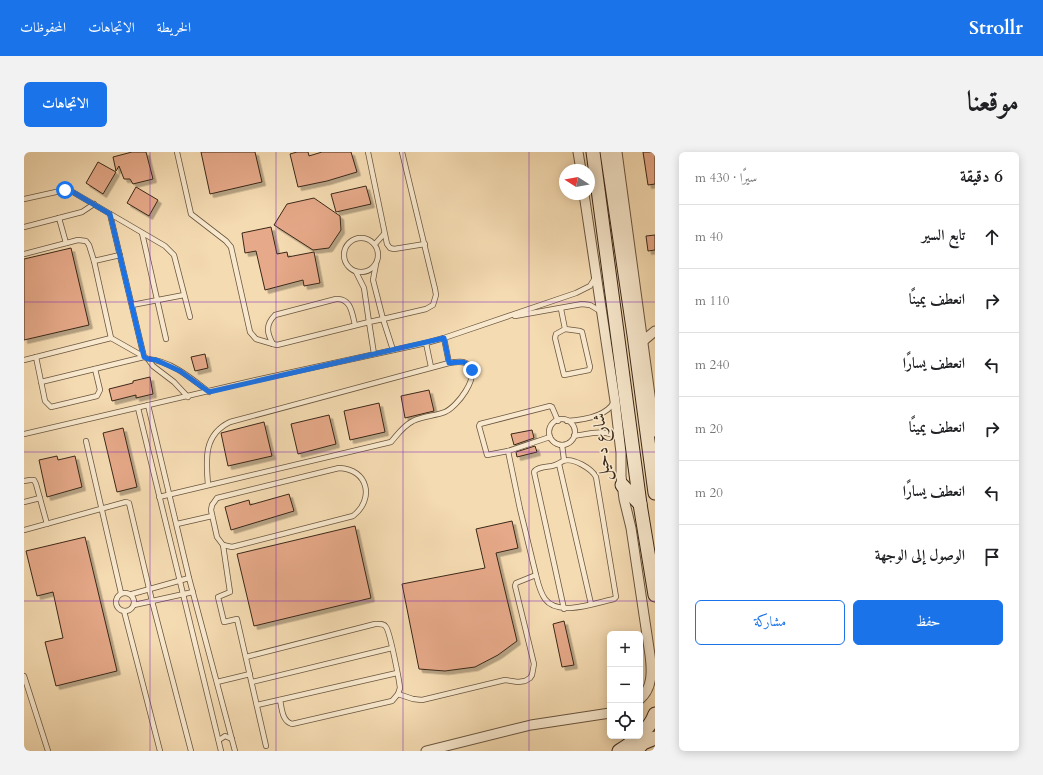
<!DOCTYPE html>
<html lang="ar">
<meta charset="utf-8">
<style>
body{margin:0;font-family:Cardo,Amiri,serif;background:#f2f2f2;color:#202124;direction:rtl}
.controls{position:absolute;right:12px;bottom:12px;display:grid;overflow:hidden;border-radius:6px;box-shadow:0 2px 10px #0003}
.controls button{width:36px;height:36px;display:grid;place-items:center;padding:0;border:0;border-bottom:1px solid #e0e0e0;background:#fff;color:#202124;font:20px sans-serif}
.compass{position:absolute;left:535px;top:12px;width:36px;height:36px;border-radius:50%;background:#fff;box-shadow:0 2px 10px #0003;rotate:281deg}
.stop{position:absolute;width:12px;height:12px;margin:-9px;border:3px solid #1a73e8;border-radius:50%;background:#fff}
.stop.end{background:#1a73e8;border-color:#fff;box-shadow:0 1px 4px #0008}
.list{margin:0;padding:0;list-style:none}
h2{display:flex;justify-content:space-between;align-items:center;height:52px;margin:0;padding:0 16px;font-size:17px}
h2 small{font-size:13px;font-weight:400;color:#757577}
.list li{display:grid;grid-template-columns:26px 1fr auto;gap:12px;align-items:center;box-sizing:border-box;height:64px;padding:0 16px;border-top:1px solid #e0e0e0}
.list b{display:block;font-size:15px;white-space:nowrap}
.list em{font-size:13px;font-style:normal;color:#757577}
.actions{display:flex;gap:8px;padding:12px 16px}
.actions a{flex:1;padding:9px 0;border:1px solid #1a73e8;border-radius:6px;text-align:center;font-size:14px;color:#1a73e8}
.actions .main{background:#1a73e8;color:#fff}
.icon{flex:none;width:22px;height:22px;fill:none;stroke:currentColor;stroke-width:2;stroke-linecap:round;stroke-linejoin:round}
.map{position:relative;flex:none;width:631px;height:599px;overflow:hidden;direction:ltr;border-radius:6px}
header{display:flex;align-items:center;gap:24px;box-sizing:border-box;height:56px;padding:0 20px;background:#1a73e8;color:#fff}
header strong{font-size:19px}
nav{display:flex;gap:22px;margin-inline-start:auto;font-size:14px}
.intro{display:flex;align-items:center;justify-content:space-between;box-sizing:border-box;height:96px;padding:0 24px}
h1{margin:0;font-size:28px}
.button{padding:10px 18px;border-radius:6px;background:#1a73e8;color:#fff;font-size:14px;font-weight:700}
main{display:flex;gap:24px;padding:0 24px}
aside{flex:1;background:#fff;border-radius:6px;box-shadow:0 2px 10px #0003}
.map>svg:first-child{display:block}
</style>
<header>
<strong>Strollr</strong>
<nav><a>الخريطة</a><a>الاتجاهات</a><a>المحفوظات</a></nav>
</header>
<div class="intro"><h1>موقعنا</h1><a class="button">الاتجاهات</a></div>
<main>
<aside>
<h2>6 دقيقة<small>سيرًا · 430 m</small></h2>
<ul class="list">
<li><svg class="icon" aria-label="ahead" viewBox="0 0 24 24"><path d="M12 20V5M6 11l6-6 6 6"/></svg><div><b>تابع السير</b></div><em>40 m</em></li>
<li><svg class="icon" aria-label="right" viewBox="0 0 24 24"><path d="M7 20v-9h11M14 6l5 5-5 5"/></svg><div><b>انعطف يمينًا</b></div><em>110 m</em></li>
<li><svg class="icon" aria-label="left" viewBox="0 0 24 24"><path d="M17 20v-9H6M10 6l-5 5 5 5"/></svg><div><b>انعطف يسارًا</b></div><em>240 m</em></li>
<li><svg class="icon" aria-label="right" viewBox="0 0 24 24"><path d="M7 20v-9h11M14 6l5 5-5 5"/></svg><div><b>انعطف يمينًا</b></div><em>20 m</em></li>
<li><svg class="icon" aria-label="left" viewBox="0 0 24 24"><path d="M17 20v-9H6M10 6l-5 5 5 5"/></svg><div><b>انعطف يسارًا</b></div><em>20 m</em></li>
<li><svg class="icon" aria-label="arrive" viewBox="0 0 24 24"><path d="M6 21V4h12l-3 4 3 4H6"/></svg><div><b>الوصول إلى الوجهة</b></div></li>
</ul>
<div class="actions"><a class="main">حفظ</a><a>مشاركة</a></div>
</aside>
<div class="map">
<svg width="631" height="599" viewBox="0 0 631 599">
<defs>
<filter id="shadow"><feDropShadow dx="3.5" dy="3.5" stdDeviation="0" flood-color="#0004"/></filter>
</defs>
<rect width="100%" height="100%" fill="#f5dbb2"/>
<filter id="stains"><feTurbulence type="fractalNoise" baseFrequency=".005" numOctaves="4"/><feColorMatrix values="0 0 0 0 .2 0 0 0 0 .09 0 0 0 0 .02 0 0 0 .5 -.17"/></filter>
<radialGradient id="worn" r=".72"><stop offset=".6" stop-color="#630" stop-opacity="0"/><stop offset="1" stop-color="#630" stop-opacity=".3"/></radialGradient>
<!-- building -->
<g fill="#e6a989" stroke="#3a2819" filter="url(#shadow)">
<polygon points="108,0 122,0 129,27 109,32 106,27 100,27 95,14 92,19 89,5"/>
<polygon points="177,0 231,0 238,30 186,42"/>
<polygon points="273,0 284,0 285,4 298,0 327,0 333,20 303,29 274,35 266,2"/>
<polygon points="619,0 631,0 631,32 624,33"/>
<polygon points="74,10 92,20 79,42 62,31"/>
<polygon points="342,34 347,52 312,60 307,42"/>
<polygon points="112,35 134,48 125,64 103,51"/>
<polygon points="290,46 316,64 317,78 305,96 289,98 250,73 263,52"/>
<polygon points="247,75 253,102 263,100 264,105 290,100 296,131 280,134 279,128 241,138 232,99 221,101 218,81"/>
<polygon points="631,83 631,98 624,99 622,84"/>
<polygon points="47,96 65,173 0,188 0,107"/>
<polygon points="181,202 184,216 171,219 167,205"/>
<polygon points="126,225 129,242 112,246 112,243 88,249 85,237 109,231 109,229"/>
<polygon points="405,238 410,259 381,266 377,244"/>
<polygon points="355,251 361,280 326,288 320,259"/>
<polygon points="305,263 312,292 274,302 267,272"/>
<polygon points="240,270 248,304 204,314 197,281"/>
<polygon points="99,276 113,335 93,340 79,281"/>
<polygon points="508,278 510,286 490,293 487,282"/>
<polygon points="511,294 513,300 493,305 492,300"/>
<polygon points="33,304 34,308 51,304 58,335 23,345 15,308"/>
<polygon points="265,342 270,359 207,378 201,355 225,348 226,353"/>
<polygon points="488,369 494,396 472,401 493,489 474,503 451,515 421,519 395,517 378,432 461,416 452,377"/>
<polygon points="331,374 347,446 230,474 213,402"/>
<polygon points="61,385 93,519 32,534 21,490 39,486 29,440 13,444 2,399"/>
<polygon points="540,469 550,513 538,515 529,472"/>
</g>
<g fill="none" stroke-linecap="round" stroke-linejoin="round">
<defs>
<g id="service">
<polyline points="153,0 167,62 202,89 207,95 226,180 232,187 249,192"/>
<polyline points="344,0 363,92 366,96 370,97 401,92"/>
<polyline points="0,47 41,38 47,39 141,94 150,103 166,165"/>
<polyline points="35,66 42,91"/>
<polyline points="0,75 58,60 70,52"/>
<polyline points="118,81 142,187"/>
<circle cx="337" cy="103" r="17"/>
<polyline points="351,92 360,82"/>
<polyline points="0,102 54,88 62,89 65,93 70,109 87,186"/>
<polyline points="70,109 96,103"/>
<polyline points="352,112 349,128 359,167 402,157 409,153 412,143 411,137 378,0"/>
<polyline points="108,153 160,143"/>
<polyline points="537,157 541,177 532,182 531,186 540,223 565,218 566,215 558,180 556,179 541,177"/>
<polyline points="491,164 558,152 566,153 576,159"/>
<path d="M331,173C328,161 327,146 312,147L251,163C241,173 243,181 249,192L253,193L345,170L340,136L332,120"/>
<polyline points="420,186 425,211"/>
<polyline points="402,191 407,215"/>
<polyline points="350,202 345,170 359,167 369,198"/>
<polyline points="12,205 21,249 27,255 73,244 76,238 71,217"/>
<path d="M124,207C147,209 167,226 185,240"/>
<polyline points="0,208 87,186 124,207 129,214 150,230 164,245"/>
<polyline points="17,230 120,205 86,62"/>
<polyline points="124,253 165,426 211,599"/>
<polyline points="114,256 197,599"/>
<circle cx="538" cy="280" r="13"/>
<path d="M543,269C559,268 582,265 590,250"/>
<polyline points="0,282 232,228 402,191 420,186 552,141 566,134 571,126"/>
<path d="M550,284C565,282 582,276 595,287"/>
<polyline points="62,289 97,441"/>
<polyline points="538,293 540,308"/>
<polyline points="484,299 526,285"/>
<polyline points="535,312 567,452"/>
<path d="M315,316C344,317 351,347 329,364L208,395L199,393L193,385L187,358L188,353L193,346Z"/>
<polyline points="0,329 6,328 10,328 12,332 23,372"/>
<path d="M135,345L367,290C374,282 379,274 389,269C398,264 411,264 421,260C433,255 456,225 445,213C440,208 431,210 425,211L206,270C179,283 182,308 184,333"/>
<polyline points="0,350 16,346"/>
<polyline points="153,372 188,364"/>
<polyline points="0,378 102,350 105,351 128,449 167,599"/>
<polyline points="199,393 206,440 194,445 200,470 213,467 242,594"/>
<polyline points="512,423 496,357 484,299 463,303 455,274 456,272 526,254 528,255 534,269"/>
<circle cx="101" cy="450" r="9"/>
<polyline points="108,442 165,426"/>
<polyline points="110,453 169,440"/>
<polyline points="100,459 136,599"/>
<path d="M222,505L351,472C355,472 360,471 362,475C366,480 375,527 376,536L374,542L368,549L268,572C258,569 258,557 256,548"/>
<polyline points="0,524 24,599"/>
<polyline points="193,530 226,522"/>
<polyline points="228,530 368,496"/>
<path d="M374,542L389,547L398,548L481,528L494,530L501,529L506,526L508,523L510,512L491,434L492,431L512,423C514,431 516,440 521,447C534,465 571,451 590,447L592,445L572,325C568,317 549,305 539,309C535,311 533,313 528,314C522,315 513,315 510,320L540,457"/>
<polyline points="233,553 373,521"/>
<polyline points="195,588 201,584 208,587"/>
</g>
<g id="minor">
<polyline points="554,0 557,18"/>
<polyline points="593,0 631,280"/>
<path d="M560,42L591,249L597,301V324L600,347L607,376L626,503C628,518 629,536 616,547"/>
<polyline points="619,189 631,179"/>
<polyline points="402,599 507,573 586,561"/>
</g>
<g id="secondary">
<polyline points="569,0 616,352 631,443"/>
<polyline points="583,0 610,183 631,341"/>
<polyline points="598,333 616,352"/>
<path d="M595,599C610,590 625,579 631,562"/>
<polyline points="612,599 619,591 631,586"/>
</g>
</defs>
<!-- service casing -->
<use href="#service" stroke="#69553f" stroke-width="6"/>
<!-- minor casing -->
<use href="#minor" stroke="#69553f" stroke-width="11"/>
<!-- secondary casing -->
<use href="#secondary" stroke="#3a2819" stroke-width="15"/>
<!-- service -->
<use href="#service" stroke="#f8e8cd" stroke-width="4.5"/>
<!-- minor -->
<use href="#minor" stroke="#f8e8cd" stroke-width="9"/>
<!-- secondary -->
<use href="#secondary" stroke="#f8e8cd" stroke-width="13"/>
</g>
<g fill="none" stroke-linecap="round" stroke-linejoin="round">
<!-- route -->
<path stroke="#1a73e8" stroke-width="5" d="M41,38L47,39L86,62L120,205L124,207L132,208L156,219L185,240L420,186L425,211C436,210 442,207 448,218"/>
</g>
<!-- grid -->
<path fill="none" stroke="#7b2cbf" stroke-width="1" stroke-opacity="0.55" d="M126,0V599M252,0V599M379,0V599M505,0V599M0,150H631M0,300H631M0,449H631"/>
<g text-anchor="middle" stroke-width="3" stroke-linejoin="round" paint-order="stroke">
<!-- street labels -->
<g font-size="17" fill="#3a2819" stroke="#f8e8cd">
<text transform="translate(577 295) rotate(-95)" y="6">شارع دحيل</text>
</g>
</g>
<rect width="100%" height="100%" filter="url(#stains)"/>
<rect width="100%" height="100%" fill="url(#worn)"/>
</svg>
<div class="controls">
<button>+</button>
<button>−</button>
<button><svg class="icon" aria-label="locate" viewBox="0 0 24 24"><circle cx="12" cy="12" r="6"/><path d="M12 2v4M12 18v4M2 12h4M18 12h4"/></svg></button>
</div>
<svg class="compass" viewBox="-18 -18 36 36"><path d="M0-13l5 13h-10z" fill="#e53935"/><path d="M0 13l5-13h-10z" fill="#757577"/></svg>
<div class="stop" style="left:41px;top:38px"></div>
<div class="stop end" style="left:448px;top:218px"></div>
</div>
</main>
